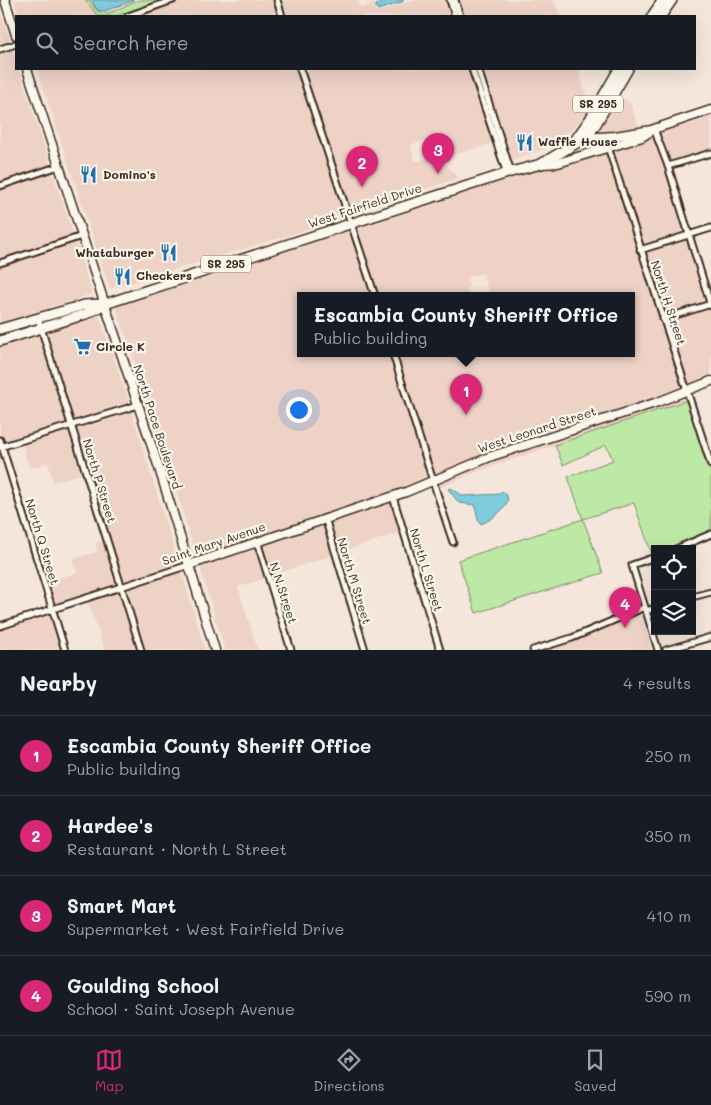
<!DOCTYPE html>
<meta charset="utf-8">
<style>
body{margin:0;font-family:Mali,sans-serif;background:#20242c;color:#f1f3f6}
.controls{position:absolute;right:15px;bottom:15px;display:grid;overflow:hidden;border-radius:0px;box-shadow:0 5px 20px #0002}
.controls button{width:45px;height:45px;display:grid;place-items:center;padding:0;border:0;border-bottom:1px solid #363941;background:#171b24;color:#f1f3f6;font:25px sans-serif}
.you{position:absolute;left:298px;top:409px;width:18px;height:18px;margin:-12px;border:4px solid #fff;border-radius:50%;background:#1a73e8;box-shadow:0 0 0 8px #1a73e833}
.badge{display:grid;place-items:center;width:32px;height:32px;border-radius:50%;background:#db2777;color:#fff;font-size:16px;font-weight:700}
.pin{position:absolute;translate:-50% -41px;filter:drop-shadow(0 1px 2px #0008)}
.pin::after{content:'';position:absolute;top:26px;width:18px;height:15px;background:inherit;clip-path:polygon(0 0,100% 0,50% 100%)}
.popup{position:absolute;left:297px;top:292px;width:338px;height:65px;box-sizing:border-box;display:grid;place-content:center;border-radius:0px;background:#171b24;filter:drop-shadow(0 1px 4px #0005);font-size:16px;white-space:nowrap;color:#9ea1a6}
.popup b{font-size:19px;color:#f1f3f6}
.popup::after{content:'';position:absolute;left:50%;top:100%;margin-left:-10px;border:10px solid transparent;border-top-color:#171b24}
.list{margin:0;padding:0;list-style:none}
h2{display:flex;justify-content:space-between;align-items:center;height:65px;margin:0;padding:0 20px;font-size:21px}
h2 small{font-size:16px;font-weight:400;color:#9ea1a6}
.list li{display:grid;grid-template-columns:32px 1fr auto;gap:15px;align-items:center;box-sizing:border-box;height:80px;padding:0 20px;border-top:1px solid #363941}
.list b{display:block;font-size:19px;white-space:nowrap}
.list p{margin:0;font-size:16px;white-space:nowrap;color:#9ea1a6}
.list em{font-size:16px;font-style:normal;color:#9ea1a6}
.icon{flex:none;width:28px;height:28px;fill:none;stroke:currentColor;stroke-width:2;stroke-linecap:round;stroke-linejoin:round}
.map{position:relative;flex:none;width:711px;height:650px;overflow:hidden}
.search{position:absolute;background:#171b24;box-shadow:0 5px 20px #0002;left:15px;right:15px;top:15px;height:55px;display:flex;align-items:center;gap:12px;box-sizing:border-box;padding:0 18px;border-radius:0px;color:#9ea1a6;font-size:19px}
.sheet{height:385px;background:#171b24}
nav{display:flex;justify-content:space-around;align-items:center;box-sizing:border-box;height:70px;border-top:1px solid #363941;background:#171b24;font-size:14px;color:#9ea1a6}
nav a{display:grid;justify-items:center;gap:2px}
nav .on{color:#db2777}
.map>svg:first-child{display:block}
</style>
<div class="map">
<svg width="711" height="650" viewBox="0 0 711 650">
<rect width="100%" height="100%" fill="#f5e6db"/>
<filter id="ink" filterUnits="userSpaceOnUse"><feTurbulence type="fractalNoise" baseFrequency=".02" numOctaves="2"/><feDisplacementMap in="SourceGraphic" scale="10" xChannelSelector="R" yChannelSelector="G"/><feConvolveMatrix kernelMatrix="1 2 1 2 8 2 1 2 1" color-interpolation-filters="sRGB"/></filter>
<g filter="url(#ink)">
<!-- built -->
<g fill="#eed2c6">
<polygon points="14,0 85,0 98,16 19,16"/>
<polygon points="181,0 274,0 280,16 136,16"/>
<polygon points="279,0 358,0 361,8 382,0 374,4 375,10 378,12 414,0 448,0 453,16 285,16"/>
<polygon points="457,0 554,0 560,16 463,16"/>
<polygon points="0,11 11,43 0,47"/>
<polygon points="12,48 16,60 16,69 19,69 51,166 0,183 0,52"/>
<polygon points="37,69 297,69 346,216 290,235 110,289"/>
<polygon points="302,69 470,69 495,142 445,158 436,137 410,145 415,162 437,155 459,178 351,214"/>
<polygon points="480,69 578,69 590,106 584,116 564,139 547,148 510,160"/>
<polygon points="617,96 630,102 638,126 609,133 594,133"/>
<polygon points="711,117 711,151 669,163 658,133"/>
<polygon points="654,134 686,233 641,247 611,149"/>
<polygon points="606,150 684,390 434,477 396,354 631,354 631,296 491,296 482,273 466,278 469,287 466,288 469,296 377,296 356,229 551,166"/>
<polygon points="52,171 74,236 0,261 0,188"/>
<polygon points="351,230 373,296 301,296 301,354 391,354 430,479 405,490 197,559 156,426 116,307"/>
<polygon points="688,238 708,303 664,316 643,252"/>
<polygon points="75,241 92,294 0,324 0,266"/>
<polygon points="709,308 711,315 711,378 688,388 666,321"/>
<polygon points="98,313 130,405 73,422 44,330"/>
<polygon points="40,332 68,423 3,443 0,432 0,345"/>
<polygon points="686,395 688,400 478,471 437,489 436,482 474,465"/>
<polygon points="131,410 179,565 123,584 74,427"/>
<polygon points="70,428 92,500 84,473 53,482 48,463 29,468 22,443"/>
<polygon points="392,500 401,532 338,553 328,520"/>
<polygon points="323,522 333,555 270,576 260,543"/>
<polygon points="105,541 118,585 54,606 46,581 77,573 72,559 98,552 95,543"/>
<polygon points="255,544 266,578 238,587 258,650 225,650 199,564"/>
<polygon points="181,570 205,650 143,650 124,589"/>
<polygon points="120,590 138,650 105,650 87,600"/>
<polygon points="51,614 61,650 0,650 0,630"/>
<polygon points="641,614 652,650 544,650 570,642"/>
</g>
<!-- green -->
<g fill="#bde9a6" stroke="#7c8a62">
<path d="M85,0H90C101,27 121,4 140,0C146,0 154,0 160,0V2L116,16H98Z"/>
<polygon points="688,400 711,473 711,531 670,549 655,549 655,554 652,555 634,503 583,519 603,573 476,613 458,560 583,519 568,477 613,460 606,445 563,465 555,445"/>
</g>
<!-- water -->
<g fill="#7eccdc" stroke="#638b90">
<polygon points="92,0 134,0 105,11 99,11 95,7"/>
<polygon points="389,0 404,0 402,2 378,10 376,8 376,5"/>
<path d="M451,488L463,496L499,494L502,491C519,501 492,520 481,524L478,520L475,505L459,503L448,489Z"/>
</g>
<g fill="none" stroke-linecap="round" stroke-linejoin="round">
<defs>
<g id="street">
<polyline points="277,0 282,16"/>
<polyline points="450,0 455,16"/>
<polyline points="455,0 460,16"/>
<polyline points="128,16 173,0"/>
<polyline points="0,49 16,44"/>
<polyline points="300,69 375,296"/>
<polyline points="472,69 507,174"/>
<polyline points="478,69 511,172"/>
<polyline points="654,129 668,166 711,306"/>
<polyline points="608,147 711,465"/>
<polyline points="668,166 711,153"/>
<polyline points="0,186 59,166"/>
<polyline points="640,250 711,228"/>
<polyline points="0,263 82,236"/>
<polyline points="38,318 141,650"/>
<polyline points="663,319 711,304"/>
<path d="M393,354C413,417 432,480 453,542"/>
<polyline points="0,440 65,650"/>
<polyline points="0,447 138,405"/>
<polyline points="393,497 440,650"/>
<polyline points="325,518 365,650"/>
<polyline points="257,541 291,650"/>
<polyline points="676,549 711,534"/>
<polyline points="655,557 632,565 658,650"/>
<polyline points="692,597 711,592"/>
<polyline points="646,611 655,608"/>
<polyline points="0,626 189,565"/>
<polyline points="533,650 572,638 645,607"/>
<polyline points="666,650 711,637"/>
</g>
<g id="secondary">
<polyline points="5,0 16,35"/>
<polyline points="27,69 159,468 215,650"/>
<polyline points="582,138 615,136 652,130"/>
<polyline points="542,164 558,163 642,137 654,129 711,110"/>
<polyline points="189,565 406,492 492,456 658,402 711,381"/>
</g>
<g id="primary">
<polyline points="652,16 663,0"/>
<polyline points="661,16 672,0"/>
<polyline points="573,143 590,119 619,69"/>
<polyline points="0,329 84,305 102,304"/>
<polyline points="0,341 86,314 105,304 365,219 511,172 541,164 587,137 596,124 628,69"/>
</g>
</defs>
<!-- street casing -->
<use href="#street" stroke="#3b2a1e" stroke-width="9"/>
<!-- secondary casing -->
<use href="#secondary" stroke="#3b2a1e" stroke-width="11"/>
<!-- primary casing -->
<use href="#primary" stroke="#3b2a1e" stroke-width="12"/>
<!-- street -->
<use href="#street" stroke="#fbf7ec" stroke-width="5"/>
<!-- secondary -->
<use href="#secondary" stroke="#fbf7ec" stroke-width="8"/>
<!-- primary -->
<use href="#primary" stroke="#fbf7ec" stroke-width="9"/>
</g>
</g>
<!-- icons -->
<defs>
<symbol id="restaurant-bare" viewBox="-9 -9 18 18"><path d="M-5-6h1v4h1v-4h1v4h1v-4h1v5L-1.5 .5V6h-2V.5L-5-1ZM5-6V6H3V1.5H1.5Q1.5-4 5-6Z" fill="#1f6fb2" stroke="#fbf7ec" stroke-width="2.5" paint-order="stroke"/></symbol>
<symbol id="supermarket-bare" viewBox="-9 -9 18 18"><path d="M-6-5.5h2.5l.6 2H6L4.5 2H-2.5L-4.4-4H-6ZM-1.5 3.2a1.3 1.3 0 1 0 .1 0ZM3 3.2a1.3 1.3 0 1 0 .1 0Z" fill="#1f6fb2" stroke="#fbf7ec" stroke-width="2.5" paint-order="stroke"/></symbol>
</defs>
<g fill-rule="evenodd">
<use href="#restaurant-bare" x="512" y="130" width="25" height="25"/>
<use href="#restaurant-bare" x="76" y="162" width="25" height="25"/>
<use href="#restaurant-bare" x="156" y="240" width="25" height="25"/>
<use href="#restaurant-bare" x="110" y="264" width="25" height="25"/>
<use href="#supermarket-bare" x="70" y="334" width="25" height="25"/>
</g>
<g text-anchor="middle" stroke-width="4.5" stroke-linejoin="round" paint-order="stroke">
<!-- shield labels -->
<g fill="#fbf7ec" stroke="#75685c" stroke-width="1">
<rect x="573" y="95.5" width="50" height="17" rx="4"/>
<rect x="201" y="255.5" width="50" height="17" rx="4"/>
</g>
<g font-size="11" font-weight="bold" fill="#3b2a1e">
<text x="598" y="108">SR 295</text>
<text x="226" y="268">SR 295</text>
</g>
<!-- poi labels -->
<g font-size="12" font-weight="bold" fill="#3b2a1e" stroke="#fbf7ec" text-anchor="start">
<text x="538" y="146">Waffle House</text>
<text x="103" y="179">Domino's</text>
<text x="154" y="257" text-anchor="end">Whataburger</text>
<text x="136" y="280">Checkers</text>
<text x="96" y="351">Circle K</text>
</g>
<!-- street labels -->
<g font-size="12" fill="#3b2a1e" stroke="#fbf7ec">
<text transform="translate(365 206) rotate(-18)" y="4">West Fairfield Drive</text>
<text transform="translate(668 303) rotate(72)" y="4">North H Street</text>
<text transform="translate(157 427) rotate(72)" y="4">North Pace Boulevard</text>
<text transform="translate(537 430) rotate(-18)" y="4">West Leonard Street</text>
<text transform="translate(99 481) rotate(73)" y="4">North P Street</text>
<text transform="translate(42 542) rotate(73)" y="4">North Q Street</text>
<text transform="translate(214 544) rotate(-19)" y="4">Saint Mary Avenue</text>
<text transform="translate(426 570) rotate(73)" y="4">North L Street</text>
<text transform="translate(354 581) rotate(73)" y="4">North M Street</text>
<text transform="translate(283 593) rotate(72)" y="4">N N Street</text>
</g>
</g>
</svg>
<div class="controls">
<button><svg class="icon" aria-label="locate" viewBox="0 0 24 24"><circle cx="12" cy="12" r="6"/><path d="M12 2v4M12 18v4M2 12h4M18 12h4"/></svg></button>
<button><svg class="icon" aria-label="layers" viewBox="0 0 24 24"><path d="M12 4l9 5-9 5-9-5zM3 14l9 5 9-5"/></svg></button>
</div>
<div class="you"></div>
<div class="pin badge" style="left:466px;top:415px">1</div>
<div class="popup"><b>Escambia County Sheriff Office</b>Public building</div>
<div class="pin badge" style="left:362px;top:187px">2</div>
<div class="pin badge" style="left:438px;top:174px">3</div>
<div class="pin badge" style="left:625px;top:628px">4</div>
<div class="search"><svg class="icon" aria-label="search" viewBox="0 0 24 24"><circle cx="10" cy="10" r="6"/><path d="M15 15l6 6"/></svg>Search here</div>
</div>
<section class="sheet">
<h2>Nearby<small>4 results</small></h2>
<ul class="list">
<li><span class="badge">1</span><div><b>Escambia County Sheriff Office</b><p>Public building</p></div><em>250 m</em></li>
<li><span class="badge">2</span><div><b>Hardee's</b><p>Restaurant · North L Street</p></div><em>350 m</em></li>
<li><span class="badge">3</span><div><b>Smart Mart</b><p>Supermarket · West Fairfield Drive</p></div><em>410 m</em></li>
<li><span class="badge">4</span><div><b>Goulding School</b><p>School · Saint Joseph Avenue</p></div><em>590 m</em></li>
</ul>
</section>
<nav>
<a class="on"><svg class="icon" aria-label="map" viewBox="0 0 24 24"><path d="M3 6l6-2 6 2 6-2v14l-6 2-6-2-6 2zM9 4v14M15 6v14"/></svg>Map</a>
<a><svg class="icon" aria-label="directions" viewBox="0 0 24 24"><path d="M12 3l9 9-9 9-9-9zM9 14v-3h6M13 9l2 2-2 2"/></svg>Directions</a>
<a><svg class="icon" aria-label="saved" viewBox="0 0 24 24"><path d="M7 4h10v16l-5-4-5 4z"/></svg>Saved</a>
</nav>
